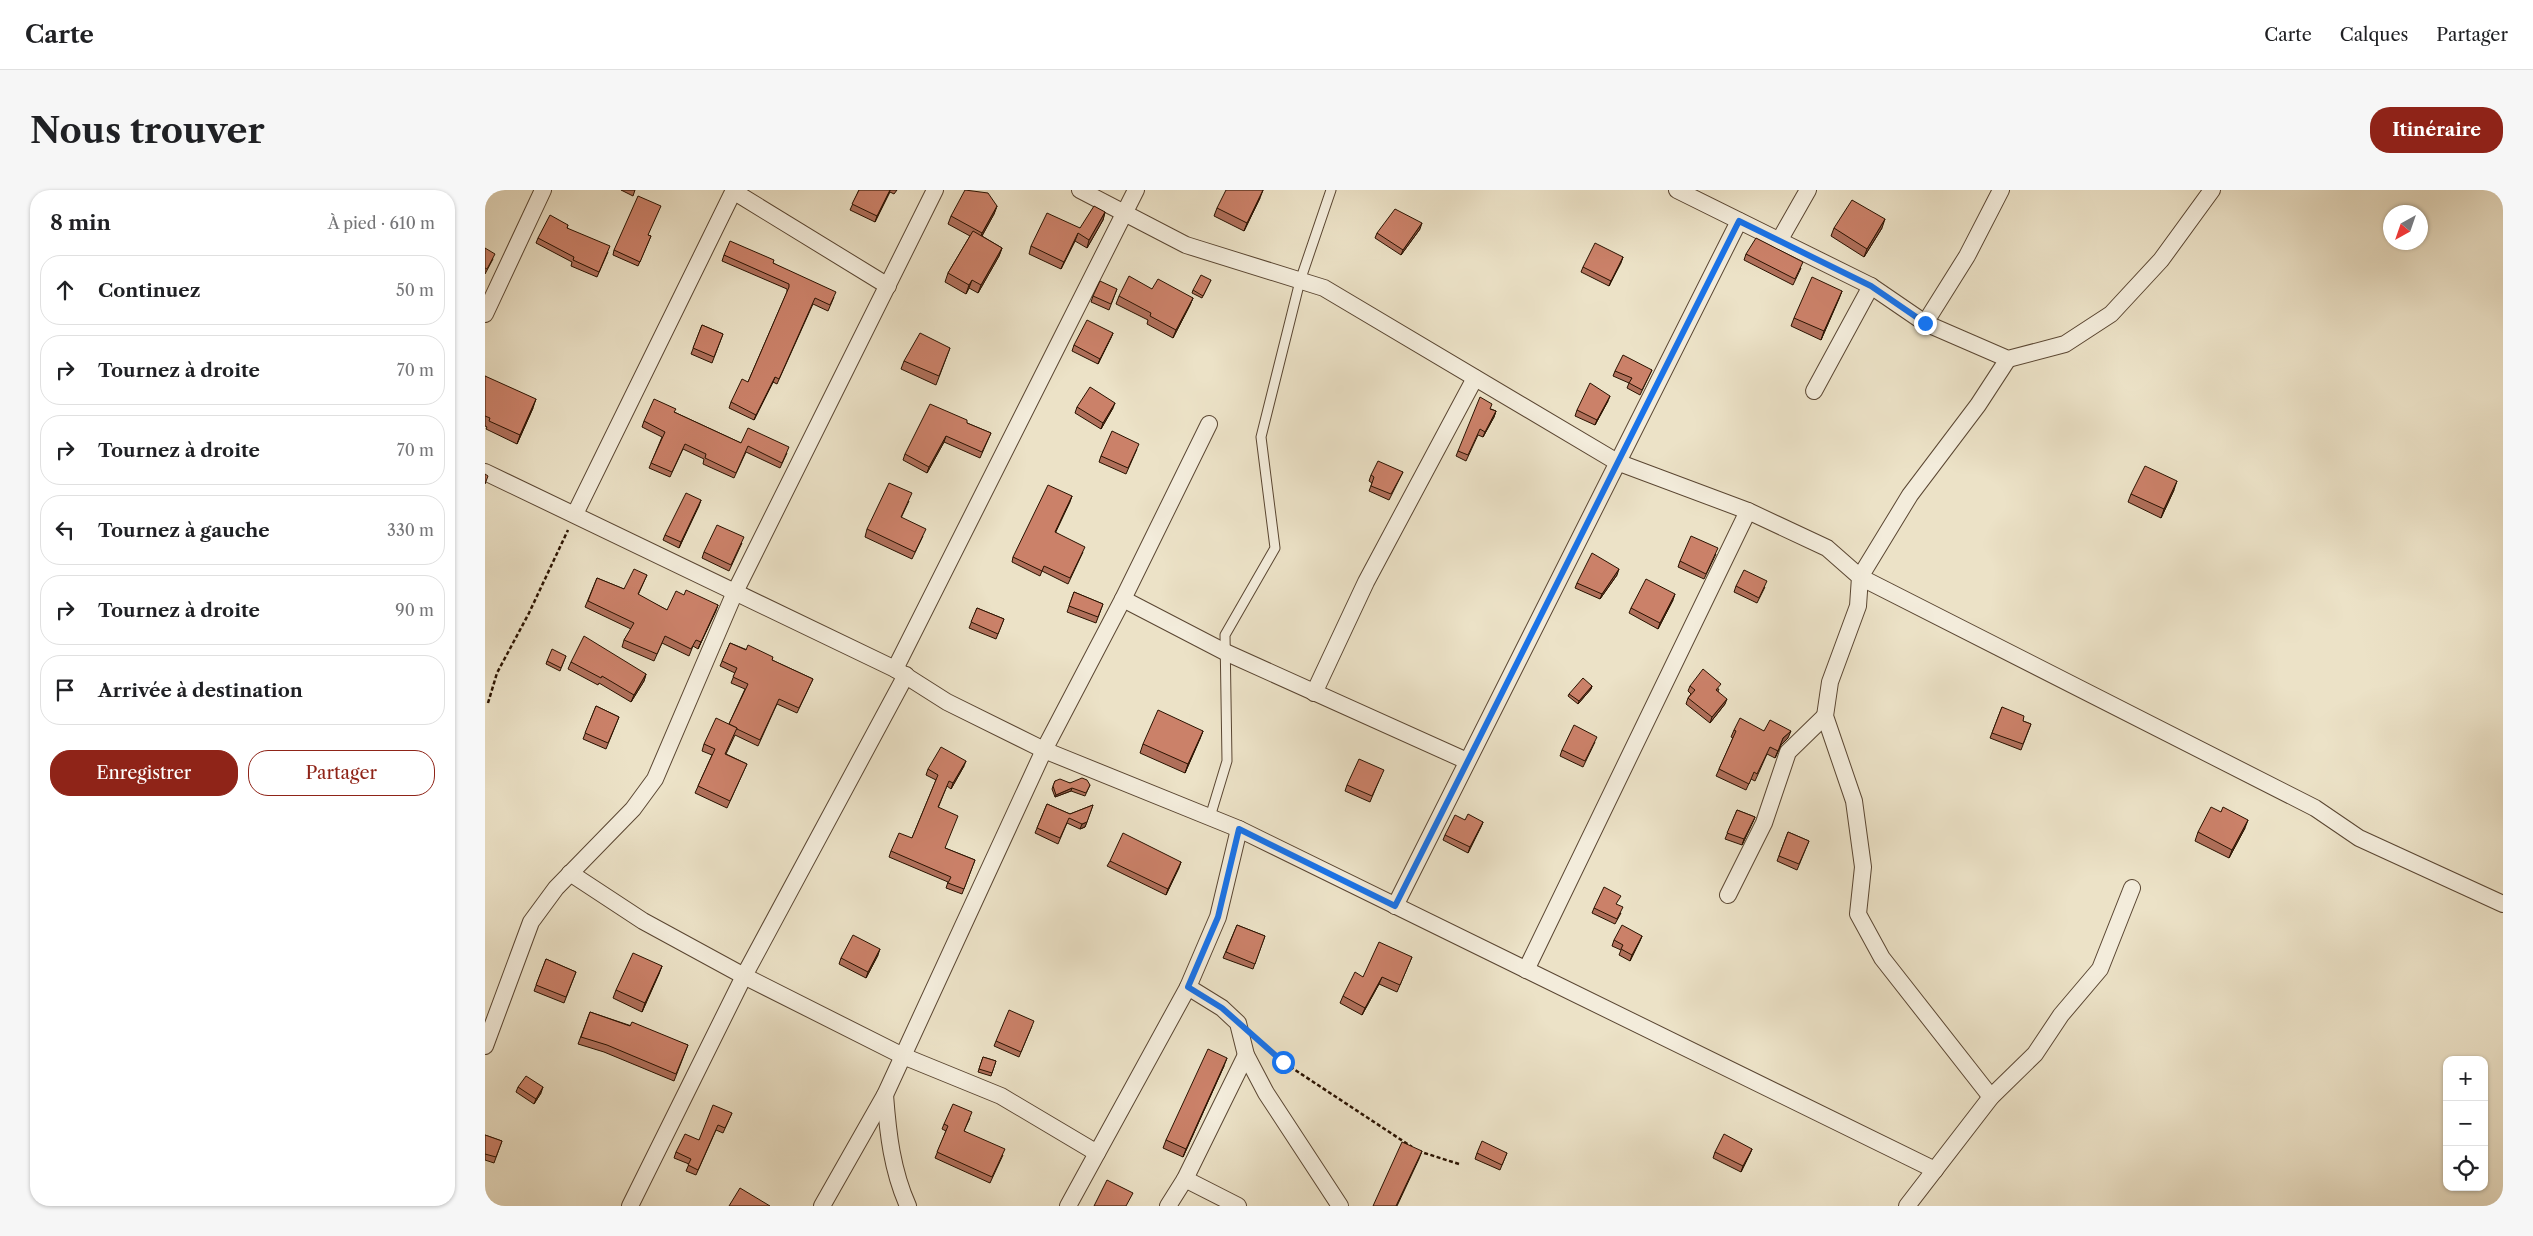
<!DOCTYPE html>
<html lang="fr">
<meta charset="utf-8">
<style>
body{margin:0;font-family:"Libre Caslon Text",serif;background:#f6f6f6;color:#202124}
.controls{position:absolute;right:15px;bottom:15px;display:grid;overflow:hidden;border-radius:10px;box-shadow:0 1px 4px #0004}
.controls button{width:45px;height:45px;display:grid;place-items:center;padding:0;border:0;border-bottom:1px solid #e0e0e0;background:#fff;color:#202124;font:25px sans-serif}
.compass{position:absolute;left:1898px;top:15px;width:45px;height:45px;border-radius:50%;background:#fff;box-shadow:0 1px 4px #0004;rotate:220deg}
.stop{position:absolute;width:15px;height:15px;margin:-11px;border:4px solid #1a73e8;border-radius:50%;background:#fff}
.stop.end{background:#1a73e8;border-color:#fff;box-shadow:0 1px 5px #0008}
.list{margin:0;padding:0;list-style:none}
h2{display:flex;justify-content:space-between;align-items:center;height:65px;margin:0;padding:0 20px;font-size:21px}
h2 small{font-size:16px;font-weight:400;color:#757577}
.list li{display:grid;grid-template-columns:32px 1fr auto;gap:15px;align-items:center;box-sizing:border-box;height:70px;margin:0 10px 10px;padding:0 10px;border:1px solid #e0e0e0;border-radius:20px}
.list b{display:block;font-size:19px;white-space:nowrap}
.list em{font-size:16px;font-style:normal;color:#757577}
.actions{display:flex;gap:10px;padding:15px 20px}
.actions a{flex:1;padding:11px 0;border:1px solid #8f2418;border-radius:20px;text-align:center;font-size:18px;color:#8f2418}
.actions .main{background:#8f2418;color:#fff}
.icon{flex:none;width:28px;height:28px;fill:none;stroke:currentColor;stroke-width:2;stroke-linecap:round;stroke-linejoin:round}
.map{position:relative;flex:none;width:2018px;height:1016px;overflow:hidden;border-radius:20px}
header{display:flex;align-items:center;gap:30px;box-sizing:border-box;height:70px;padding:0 25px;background:#fff;border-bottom:1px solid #e0e0e0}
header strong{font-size:24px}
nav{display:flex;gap:28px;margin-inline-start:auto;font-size:18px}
.intro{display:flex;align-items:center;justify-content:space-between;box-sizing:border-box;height:120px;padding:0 30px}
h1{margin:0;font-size:35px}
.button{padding:12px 22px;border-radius:20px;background:#8f2418;color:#fff;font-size:18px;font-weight:700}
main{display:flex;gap:30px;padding:0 30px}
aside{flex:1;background:#fff;border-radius:20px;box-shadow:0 1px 4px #0004}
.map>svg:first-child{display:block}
</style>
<header>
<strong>Carte</strong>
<nav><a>Carte</a><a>Calques</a><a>Partager</a></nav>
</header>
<div class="intro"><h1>Nous trouver</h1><a class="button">Itinéraire</a></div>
<main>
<aside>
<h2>8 min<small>À pied · 610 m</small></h2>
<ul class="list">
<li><svg class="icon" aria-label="ahead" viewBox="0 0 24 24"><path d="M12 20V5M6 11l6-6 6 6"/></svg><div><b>Continuez</b></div><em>50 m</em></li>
<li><svg class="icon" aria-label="right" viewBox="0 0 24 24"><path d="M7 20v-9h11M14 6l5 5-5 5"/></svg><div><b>Tournez à droite</b></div><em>70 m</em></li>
<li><svg class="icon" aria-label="right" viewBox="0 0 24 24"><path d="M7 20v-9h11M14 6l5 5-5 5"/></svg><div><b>Tournez à droite</b></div><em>70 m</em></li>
<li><svg class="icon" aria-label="left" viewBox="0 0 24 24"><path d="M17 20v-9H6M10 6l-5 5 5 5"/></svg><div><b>Tournez à gauche</b></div><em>330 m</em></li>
<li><svg class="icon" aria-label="right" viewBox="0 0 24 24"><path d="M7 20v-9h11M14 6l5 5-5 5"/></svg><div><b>Tournez à droite</b></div><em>90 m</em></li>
<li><svg class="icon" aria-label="arrive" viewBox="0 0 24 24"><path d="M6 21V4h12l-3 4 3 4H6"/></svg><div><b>Arrivée à destination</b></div></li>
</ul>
<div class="actions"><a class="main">Enregistrer</a><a>Partager</a></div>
</aside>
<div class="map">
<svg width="2018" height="1016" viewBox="0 0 2018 1016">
<rect width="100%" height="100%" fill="#ece2c7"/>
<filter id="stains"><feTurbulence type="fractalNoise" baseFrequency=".004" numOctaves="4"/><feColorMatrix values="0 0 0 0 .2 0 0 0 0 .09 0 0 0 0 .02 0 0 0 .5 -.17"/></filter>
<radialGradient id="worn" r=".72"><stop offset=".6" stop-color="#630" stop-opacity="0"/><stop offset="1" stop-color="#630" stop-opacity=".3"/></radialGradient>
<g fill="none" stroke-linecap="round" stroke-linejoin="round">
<defs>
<polyline id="lane" points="725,627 742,571 740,445 790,358 776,247 815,91 846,0"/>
<g id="street">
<polyline points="595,0 701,55 839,98 1132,272 1263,321 1342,358 1375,387 1373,416 1345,492 1340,526 1369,611 1378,677 1373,724 1397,768 1506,907"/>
<polyline points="1192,0 1386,96 1440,133 1523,169 1580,154 1626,124 1676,70 1727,0"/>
<polyline points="248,1 403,96"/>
<polyline points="1294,51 1323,0"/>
<polyline points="0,124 58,0"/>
<polyline points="1440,133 1482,66 1516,0"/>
<polyline points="1523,169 1493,215 1425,305 1375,387 1830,618 1874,648 2018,714"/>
<polyline points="1329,201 1386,96"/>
<polyline points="0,282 410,479 462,512 559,560 754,639 1450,980"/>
<polyline points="90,324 249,0"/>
<polyline points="638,409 740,462 982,571"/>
<polyline points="410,479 651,0"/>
<polyline points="829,503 881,392 990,188"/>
<polyline points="85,683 158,731 259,786 418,866 516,906 612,963"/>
<polyline points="1243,705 1279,633 1303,562 1340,526"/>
<polyline points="910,716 1254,31"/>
<polyline points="1041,780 1263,321"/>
<polyline points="703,797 737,818 753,833 761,865 781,903 855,1016"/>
<polyline points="0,856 46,732 71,698 148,619 170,589 250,402 450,0"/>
<path d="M400,905C403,944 407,980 423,1016"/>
<polyline points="700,989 753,1016"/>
<polyline points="145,1016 259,786 421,485"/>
<polyline points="337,1016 400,905 559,560 638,409 724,234"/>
<polyline points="583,1016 703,797 733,727 754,639"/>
<polyline points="683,1016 700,989 761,865"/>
<polyline points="1422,1016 1506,907 1550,864 1576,825 1615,779 1647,698"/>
</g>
</defs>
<!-- lane casing -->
<use href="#lane" stroke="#5a4632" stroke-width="11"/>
<!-- street casing -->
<use href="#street" stroke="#5a4632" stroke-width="18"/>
<!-- path -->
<g stroke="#2a1200" stroke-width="2.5" stroke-dasharray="4 2.5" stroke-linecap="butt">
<polyline points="3,513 12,483 44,423 83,340"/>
<polyline points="775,852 798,872 927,957"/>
<polyline points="933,961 974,974"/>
</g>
<!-- lane -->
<use href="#lane" stroke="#f3ecdb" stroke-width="9"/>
<!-- street -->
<use href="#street" stroke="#f3ecdb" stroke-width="16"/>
</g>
<!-- wall -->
<g fill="#af6f5a" stroke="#2a1200">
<polygon points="136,0 150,0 148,6"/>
<polygon points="374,0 412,0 409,4 405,2 390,32 365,20"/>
<polygon points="775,8 759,41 729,26 732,18"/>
<polygon points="512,16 509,24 497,46 517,58 514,66 493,103 484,98 481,104 460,92 463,83 485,46 463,34 466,26"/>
<polygon points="620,22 618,30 602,58 590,51 576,79 544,64 546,56 595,38"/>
<polygon points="83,35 82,38 123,62 112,87 86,76 87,72 51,53 53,48"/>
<polygon points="1349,38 1397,38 1379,67 1346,46"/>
<polygon points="935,39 916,65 890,48 892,43"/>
<polygon points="163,45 166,46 153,76 128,65 129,60"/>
<polygon points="0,58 8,69 0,84"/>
<polygon points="1261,64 1316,78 1308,95 1259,70"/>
<polygon points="239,65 288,73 349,107 343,121 328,114 292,194 288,192 269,230 244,218 246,212 263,192 302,102 302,99 237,71"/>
<polygon points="1138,67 1124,96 1096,82 1098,77"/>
<polygon points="726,90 717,108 707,103 708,100"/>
<polygon points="632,99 624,120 606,112 608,106"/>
<polygon points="667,99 708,108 705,115 688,148 662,134 663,130 631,114 634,106"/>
<polygon points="1357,101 1336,150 1306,136 1309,128"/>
<polygon points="217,135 238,144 227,173 206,164"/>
<polygon points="628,143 613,174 587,161 589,155"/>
<polygon points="465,158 451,195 416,179 419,171"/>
<polygon points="1167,180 1155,205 1142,198 1144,193 1128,186 1130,181"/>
<polygon points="0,186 48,218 32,254 1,239 2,237 0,236"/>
<polygon points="1123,211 1110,235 1090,226 1092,220"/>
<polygon points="592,217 628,218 616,239 590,223"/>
<polygon points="1006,219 1011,221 1009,227 998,247 993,245 981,271 971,266 973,261"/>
<polygon points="189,222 256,253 302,263 295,278 261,262 249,288 218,274 219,269 198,259 185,287 164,278 177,247 157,237 159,231"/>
<polygon points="482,233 506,243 495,268 459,252 442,283 418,270 420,264"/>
<polygon points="652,259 641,284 614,272 616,266"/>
<polygon points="918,282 904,310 884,301 887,293 884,291 886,285"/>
<polygon points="1689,300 1676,328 1643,312 1646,304"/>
<polygon points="587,306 570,342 598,362 583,394 557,381 555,386 527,372 528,367"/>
<polygon points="216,310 194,358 178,350 180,345"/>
<polygon points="424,311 416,328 438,346 427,369 380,347 382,339"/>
<polygon points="257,353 244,381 217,368 219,362"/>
<polygon points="1231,364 1219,389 1193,377 1195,371"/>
<polygon points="162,385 153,405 182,420 199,405 233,415 213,459 208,456 204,466 177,453 169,471 137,457 139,450 146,439 100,417 112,388 139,399"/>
<polygon points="1132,385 1115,409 1090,398 1092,393"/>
<polygon points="1251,396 1280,397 1272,413 1249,402"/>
<polygon points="589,402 618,414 611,433 582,422"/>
<polygon points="1188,410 1173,439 1144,423 1146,418"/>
<polygon points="492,418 519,429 511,449 484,438"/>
<polygon points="245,453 287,470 328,489 312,523 292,514 273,556 250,545 241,564 262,574 242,618 210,603 227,565 217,561 219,554 244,534 260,499 246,493 250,483 235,476"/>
<polygon points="81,466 75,481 61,474 62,471"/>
<polygon points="86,472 161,484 159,491 146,512 114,493 113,495 83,479"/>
<polygon points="1107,496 1106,499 1093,514 1083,506 1084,504"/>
<polygon points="1205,496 1234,499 1233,501 1240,514 1225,533 1201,514 1203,508 1206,504 1203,501"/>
<polygon points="111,516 134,527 121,559 98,549"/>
<polygon points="1517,517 1538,531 1546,534 1536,560 1505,548"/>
<polygon points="1249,540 1279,541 1303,548 1296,555 1290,568 1282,564 1270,591 1266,589 1261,600 1231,586 1248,548 1246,547"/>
<polygon points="718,541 700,583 655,563 658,554"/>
<polygon points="1110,552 1098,577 1075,566 1077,560"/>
<polygon points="479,576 466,599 462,596 453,618 460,658 490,670 477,704 461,698 463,692 404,667 406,661 427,648 451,590 441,585 443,579"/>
<polygon points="896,586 885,612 860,601 862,595"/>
<polygon points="570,591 585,593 605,595 600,606 586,601 570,607 567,599"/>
<polygon points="562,614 585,624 608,615 600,637 595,639 582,633 573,654 550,643"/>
<polygon points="1252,620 1270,627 1257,655 1240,649"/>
<polygon points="1736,622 1760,638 1744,668 1710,651 1713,642"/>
<polygon points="980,630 998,632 983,663 958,650 960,645"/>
<polygon points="1303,642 1324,651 1312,680 1292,671"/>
<polygon points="625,671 696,672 681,705 622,676"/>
<polygon points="1109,718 1136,723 1130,734 1107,723"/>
<polygon points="752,735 780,746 768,779 738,768"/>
<polygon points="1157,746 1145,771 1134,765 1136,760 1127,756 1129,750"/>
<polygon points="393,765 381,788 354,774 356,768"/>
<polygon points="927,767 912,802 894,794 877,825 855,813 858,806 878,787"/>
<polygon points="61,769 91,782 79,813 49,801"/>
<polygon points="177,776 157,822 128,808 131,800"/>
<polygon points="105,822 203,855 189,891 119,862 93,854"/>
<polygon points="547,836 534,867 509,856 511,851"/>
<polygon points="498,867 511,871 506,886 493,882"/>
<polygon points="739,876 698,967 678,958 681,950"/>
<polygon points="33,897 56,903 49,914 31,902"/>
<polygon points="247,923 238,943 231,940 211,985 201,981 204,974 189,968 191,962 214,950"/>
<polygon points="485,928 479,941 518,965 505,993 450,968 461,941 457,939 459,934"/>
<polygon points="0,945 17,951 9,973 0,970"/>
<polygon points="1267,959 1256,982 1228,968 1230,962"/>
<polygon points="992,963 1022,963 1015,980 990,969"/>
</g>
<!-- shaded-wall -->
<g fill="#8e5a4a" stroke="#2a1200">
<polygon points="405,0 390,32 392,26"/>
<polygon points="778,0 775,8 759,41 762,33"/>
<polygon points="512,16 509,24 494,51 497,43"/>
<polygon points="620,22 618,30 602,58 604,50"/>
<polygon points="1400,29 1397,38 1379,67 1382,59"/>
<polygon points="937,33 935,39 916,65 918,60"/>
<polygon points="593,43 590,51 576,79 579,72"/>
<polygon points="517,58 514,66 493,103 496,95"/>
<polygon points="1138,67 1136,73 1124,96 1126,91"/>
<polygon points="487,90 484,98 481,104 484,95"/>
<polygon points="1357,101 1354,109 1336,150 1339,141"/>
<polygon points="708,108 705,115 688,148 691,140"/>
<polygon points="628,143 626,148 613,174 615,169"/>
<polygon points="290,187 288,192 269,230 271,225"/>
<polygon points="1125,206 1123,211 1110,235 1112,230"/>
<polygon points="51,209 48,218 32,254 35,245"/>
<polygon points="630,213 628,218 616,239 618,233"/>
<polygon points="1011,221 1009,227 998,247 1000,242"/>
<polygon points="461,246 459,252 442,283 444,277"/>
<polygon points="1692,291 1689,300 1676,328 1679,319"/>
<polygon points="587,306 585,312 568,348 570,342"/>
<polygon points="216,310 214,316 194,358 196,352"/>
<polygon points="1134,379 1132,385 1115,409 1117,404"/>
<polygon points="1190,404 1188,410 1173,439 1175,433"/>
<polygon points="233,415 231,421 213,459 216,452"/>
<polygon points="161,484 159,491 146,512 149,505"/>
<polygon points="1107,496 1106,499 1093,514 1094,511"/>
<polygon points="1242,509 1240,514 1225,533 1227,527"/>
<polygon points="718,541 715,549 700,583 703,574"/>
<polygon points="1306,541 1303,548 1296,555 1290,568 1298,548"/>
<polygon points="481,571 479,576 466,599 468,593"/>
<polygon points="587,598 586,601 570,607 571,605"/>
<polygon points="1270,627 1268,632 1257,655 1259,649"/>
<polygon points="1763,630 1760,638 1744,668 1747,660"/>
<polygon points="602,632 600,637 595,639 597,634"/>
<polygon points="998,632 996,637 983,663 985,657"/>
<polygon points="696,672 694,678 681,705 683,699"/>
<polygon points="1157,746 1155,751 1145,771 1147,765"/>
<polygon points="395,759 393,765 381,788 383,782"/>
<polygon points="177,776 174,784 157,822 160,813"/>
<polygon points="897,787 894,794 877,825 880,818"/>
<polygon points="742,868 739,876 698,967 701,959"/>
<polygon points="58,897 56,903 49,914 51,909"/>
<polygon points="1267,959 1265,964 1256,982 1258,976"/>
<polygon points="937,961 934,969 912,1016 911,1016"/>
</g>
<!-- building -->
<g fill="#cb8169" stroke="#2a1200">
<polygon points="374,0 405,0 392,26 367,14"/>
<polygon points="480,0 503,3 512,16 497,43 466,26"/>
<polygon points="741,0 778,0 762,33 732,18"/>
<polygon points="153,6 176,16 163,45 166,46 155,72 129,60"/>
<polygon points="1367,10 1400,29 1382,59 1349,38"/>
<polygon points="609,16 620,22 604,50 593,43 579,72 546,56 562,23 595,38"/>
<polygon points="910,19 937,33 918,60 892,43"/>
<polygon points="65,25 83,35 82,38 125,56 114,82 88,70 89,67 53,48"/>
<polygon points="488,41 517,58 496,95 487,90 484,95 463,83"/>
<polygon points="1271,48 1318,72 1310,89 1261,64"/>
<polygon points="245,51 289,70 288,73 351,102 345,115 330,108 294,189 290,187 271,225 246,212 257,189 263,192 304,97 304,94 239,65"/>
<polygon points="1110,53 1138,67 1126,91 1098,77"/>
<polygon points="0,58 10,64 2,79 0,78"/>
<polygon points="716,85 726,90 718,106 708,100"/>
<polygon points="644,86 667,99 673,89 708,108 691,140 665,126 666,123 634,106"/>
<polygon points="1327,87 1357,101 1339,141 1309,128"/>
<polygon points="615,91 632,99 626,114 608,106"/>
<polygon points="602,130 628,143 615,169 589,155"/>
<polygon points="217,135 238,144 229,167 208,158"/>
<polygon points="435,143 465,158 454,186 419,171"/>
<polygon points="1138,165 1167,180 1157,200 1144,193 1147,188 1130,181"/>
<polygon points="0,186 51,209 35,245 4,231 5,228 0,226"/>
<polygon points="1105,193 1125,206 1112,230 1092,220"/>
<polygon points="605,197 630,213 618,233 592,217"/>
<polygon points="995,207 1007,214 1005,219 1011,221 1000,242 995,239 983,265 973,261"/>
<polygon points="169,209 191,219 189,222 256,253 263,238 304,257 297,273 263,256 251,283 220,268 221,264 200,254 187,282 166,273 180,242 159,231"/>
<polygon points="445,214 482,230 482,233 506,243 497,262 461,246 444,277 420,264"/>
<polygon points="627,241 654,254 643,278 616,266"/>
<polygon points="893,271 918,282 906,304 886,296 889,287 886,285"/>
<polygon points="1660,276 1692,291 1679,319 1646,304"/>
<polygon points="0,284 3,286 0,294"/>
<polygon points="404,293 427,303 416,327 441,339 430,362 382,339"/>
<polygon points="563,295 587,306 570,342 600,357 585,388 559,376 557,381 528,367"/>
<polygon points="201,303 216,310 196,352 180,345"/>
<polygon points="232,335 259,347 246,375 219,362"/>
<polygon points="1206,346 1233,358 1221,384 1195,371"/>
<polygon points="1107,363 1134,379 1117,404 1092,393"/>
<polygon points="149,379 162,385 153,404 182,420 191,401 199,405 201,400 233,415 216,452 211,450 206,459 180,446 172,464 139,450 149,433 103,411 112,388 139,399"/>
<polygon points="1259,380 1282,391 1274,408 1251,396"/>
<polygon points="1161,389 1190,404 1175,433 1146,418"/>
<polygon points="589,402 618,414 613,427 584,416"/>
<polygon points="492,418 519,429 513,444 486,432"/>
<polygon points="99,446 161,484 149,505 117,486 116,488 86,472"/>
<polygon points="245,453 261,460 263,455 288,467 287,470 328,489 314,518 294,509 275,550 252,539 252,538 244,534 263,494 248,487 252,478 237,471"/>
<polygon points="67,459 81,466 76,478 62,471"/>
<polygon points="1218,479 1236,494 1231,500 1242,509 1227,527 1203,508 1210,500 1205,496"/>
<polygon points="1098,488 1107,496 1094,511 1084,504"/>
<polygon points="111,516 134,527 123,553 100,543"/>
<polygon points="1517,517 1539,526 1538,531 1546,534 1538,554 1507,543"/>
<polygon points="673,520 718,541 703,574 658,554"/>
<polygon points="231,528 252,538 240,564 262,574 245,611 213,596 230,559 219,554"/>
<polygon points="1255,528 1279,541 1285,530 1306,541 1298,548 1293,561 1285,557 1272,584 1269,582 1264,594 1234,579 1251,541 1249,540"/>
<polygon points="1089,535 1112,547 1100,571 1077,560"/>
<polygon points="456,557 481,571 468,593 464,591 453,617 473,626 460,658 490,670 479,699 463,693 466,687 406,661 414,643 427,648 453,585 443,579"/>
<polygon points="874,569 899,580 887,606 862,595"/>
<polygon points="597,588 602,590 605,595 601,603 587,598 571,605 568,596 570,591 575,589 585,593"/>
<polygon points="562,614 585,624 608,615 602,632 597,634 584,628 575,648 552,638"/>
<polygon points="1726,617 1736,622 1738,617 1763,630 1747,660 1713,642"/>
<polygon points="1252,620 1270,627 1259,649 1242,643"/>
<polygon points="983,624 998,632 985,657 960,645 970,625 980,630"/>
<polygon points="1303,642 1324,651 1314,674 1294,666"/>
<polygon points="638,643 696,672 683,699 625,671"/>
<polygon points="1119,697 1136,706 1131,714 1138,717 1132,729 1109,718"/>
<polygon points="752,735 780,746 770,774 741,762"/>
<polygon points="1137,735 1157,746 1147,765 1136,759 1138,755 1129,750"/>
<polygon points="368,745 395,759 383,782 356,768"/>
<polygon points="894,752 927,767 915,795 897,787 880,818 858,806 870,782 878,787"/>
<polygon points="148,763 177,776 160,813 131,800"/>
<polygon points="61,769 91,782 81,807 51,795"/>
<polygon points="524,820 549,831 536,862 511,851"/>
<polygon points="105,822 145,836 147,832 203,855 191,884 122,855 96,847"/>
<polygon points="723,859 742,868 701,959 681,950"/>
<polygon points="498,867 511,871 507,883 494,879"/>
<polygon points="41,886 58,897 51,909 33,897"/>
<polygon points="468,914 487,922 479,941 520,959 507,987 452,962 463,936 459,934"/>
<polygon points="228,915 247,923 240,938 233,935 213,980 203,975 206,969 191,962 200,944 214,950"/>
<polygon points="1239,944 1267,959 1258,976 1230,962"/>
<polygon points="0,945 17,951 11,967 0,964"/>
<polygon points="997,951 1022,963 1017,975 992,963"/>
<polygon points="917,952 937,961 911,1016 888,1016"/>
<polygon points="622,990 648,1003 641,1016 609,1016"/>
<polygon points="255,998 285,1016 244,1016"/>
</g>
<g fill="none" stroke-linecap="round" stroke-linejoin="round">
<!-- route -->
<polyline stroke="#1a73e8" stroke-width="6" points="798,872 737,818 703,797 733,727 754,639 910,716 1254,31 1386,96 1440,133"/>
</g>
<rect width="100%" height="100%" filter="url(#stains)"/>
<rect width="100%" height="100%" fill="url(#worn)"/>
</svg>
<div class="controls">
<button>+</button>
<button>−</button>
<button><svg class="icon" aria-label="locate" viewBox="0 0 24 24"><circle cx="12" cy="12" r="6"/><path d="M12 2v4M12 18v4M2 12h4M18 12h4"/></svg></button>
</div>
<svg class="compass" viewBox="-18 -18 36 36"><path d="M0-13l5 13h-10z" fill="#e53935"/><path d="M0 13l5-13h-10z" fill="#757577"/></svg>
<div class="stop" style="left:798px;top:872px"></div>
<div class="stop end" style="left:1440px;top:133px"></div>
</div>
</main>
